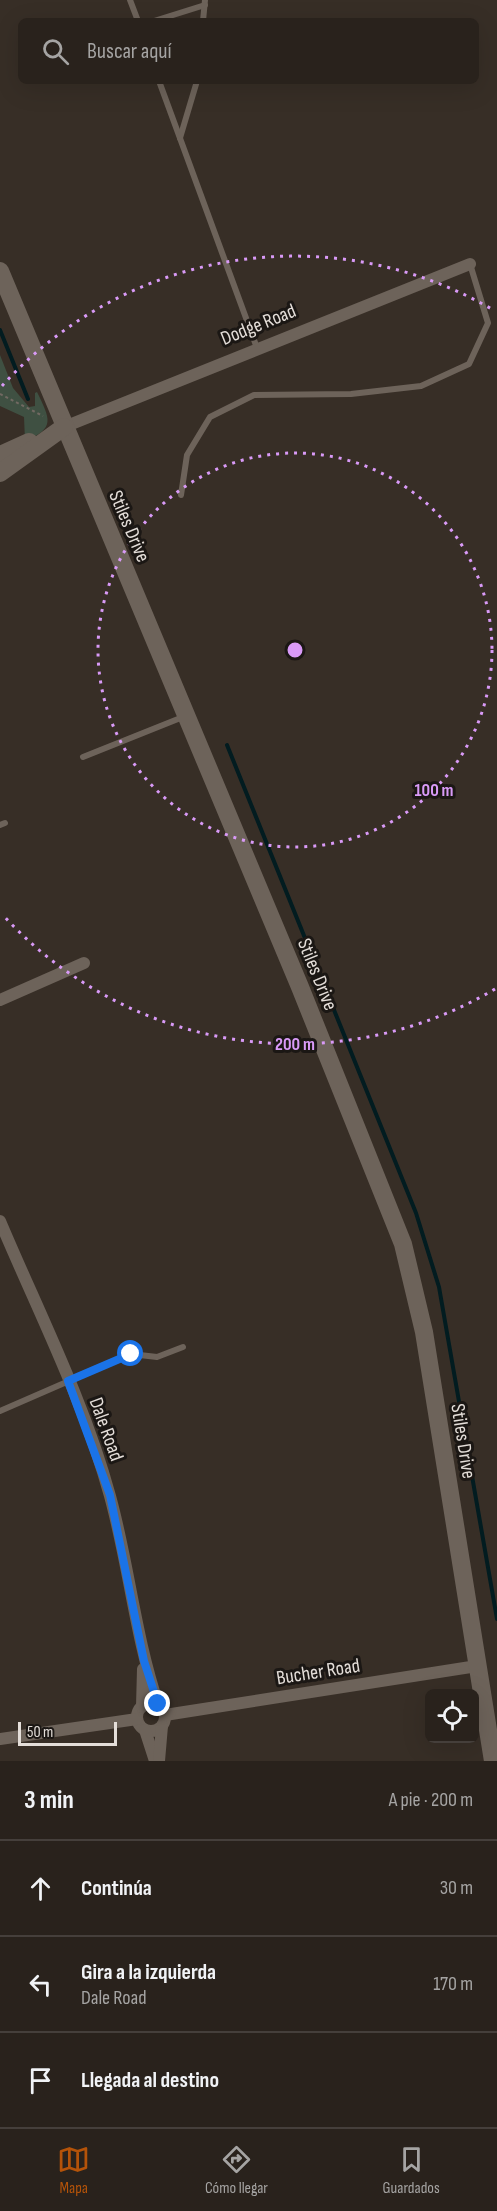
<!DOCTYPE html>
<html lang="es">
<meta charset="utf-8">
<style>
body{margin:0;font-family:"Sofia Sans Condensed",sans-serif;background:#352f29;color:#f1f3f6}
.controls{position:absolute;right:18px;bottom:18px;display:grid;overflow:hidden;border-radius:9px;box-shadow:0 6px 24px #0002}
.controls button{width:54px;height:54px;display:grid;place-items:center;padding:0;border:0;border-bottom:2px solid #453f3b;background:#29221c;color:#f1f3f6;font:30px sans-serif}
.scale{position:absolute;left:18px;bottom:15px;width:99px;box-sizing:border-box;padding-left:6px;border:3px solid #e4ded9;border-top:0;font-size:16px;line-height:21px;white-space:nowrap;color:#e4ded9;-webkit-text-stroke:4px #1b1714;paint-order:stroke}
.stop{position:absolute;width:18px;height:18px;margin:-14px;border:4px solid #1a73e8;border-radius:50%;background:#fff}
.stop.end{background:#1a73e8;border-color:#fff;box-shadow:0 2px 6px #0008}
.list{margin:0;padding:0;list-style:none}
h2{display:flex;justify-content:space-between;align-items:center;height:78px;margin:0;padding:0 24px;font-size:26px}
h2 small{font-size:20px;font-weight:400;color:#a5a4a3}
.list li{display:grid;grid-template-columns:39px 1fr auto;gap:18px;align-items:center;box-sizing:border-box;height:96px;padding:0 24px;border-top:2px solid #453f3b}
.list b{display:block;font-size:22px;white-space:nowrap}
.list p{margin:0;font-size:20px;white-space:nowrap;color:#a5a4a3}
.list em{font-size:20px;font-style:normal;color:#a5a4a3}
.icon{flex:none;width:33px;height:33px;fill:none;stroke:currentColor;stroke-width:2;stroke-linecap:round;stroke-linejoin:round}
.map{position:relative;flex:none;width:497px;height:1761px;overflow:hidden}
.search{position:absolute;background:#29221c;box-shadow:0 6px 24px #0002;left:18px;right:18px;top:18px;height:66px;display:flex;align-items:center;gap:15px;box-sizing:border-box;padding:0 21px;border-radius:9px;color:#a5a4a3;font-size:22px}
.sheet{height:366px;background:#29221c}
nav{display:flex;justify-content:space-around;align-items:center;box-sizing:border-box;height:84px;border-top:2px solid #453f3b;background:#29221c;font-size:16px;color:#a5a4a3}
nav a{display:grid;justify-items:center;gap:3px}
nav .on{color:#b45309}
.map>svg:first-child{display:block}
</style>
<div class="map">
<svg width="497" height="1761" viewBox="0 0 497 1761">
<rect width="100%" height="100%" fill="#372e26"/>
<!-- green -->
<path fill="#3f5042" d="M0,355L13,388L29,407L35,406V393L37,392C50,419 56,428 25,441L24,417L0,406Z"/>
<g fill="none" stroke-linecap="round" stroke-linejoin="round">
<!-- stream -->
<g stroke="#021c20" stroke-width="4">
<polyline points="0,330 28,399"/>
<polyline points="227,745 416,1213 439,1287 497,1619"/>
</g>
<!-- path -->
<polyline stroke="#716962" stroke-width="2" stroke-dasharray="3 3" stroke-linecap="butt" points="0,394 43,416"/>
<!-- lane -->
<g stroke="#6d635a" stroke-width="6">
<polyline points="130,0 138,21"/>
<polyline points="154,21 205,5"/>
<polyline points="203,21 205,0"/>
<polyline points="159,81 257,348"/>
<polyline points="180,138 197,81"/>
<polyline points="181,495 187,455 210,417 254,395 351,394 421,386 469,364 488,323 470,264"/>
<polyline points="83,757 183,717"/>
<polyline points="0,825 5,823"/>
<polyline points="0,1411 131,1354 157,1357 183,1347"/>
</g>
<!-- street -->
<g stroke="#6d635a" stroke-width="12">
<polyline points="64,427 470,264"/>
<polyline points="0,1000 84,963"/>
<path d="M0,1221C38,1311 84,1401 110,1496C129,1565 135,1636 158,1704"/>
<circle cx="151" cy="1717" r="14"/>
<polyline points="142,1707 143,1669"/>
<polyline points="165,1715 477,1666"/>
<polyline points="145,1730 155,1761"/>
<polyline points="0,1739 137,1719"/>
<polyline points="159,1761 162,1726"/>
</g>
<!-- secondary -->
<g stroke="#6d635a" stroke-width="18">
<polyline points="0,271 300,987 403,1244 424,1332 493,1761"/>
<polyline points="0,455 29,442"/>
<polyline points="0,473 64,427"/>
</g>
</g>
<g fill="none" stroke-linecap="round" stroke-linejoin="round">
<!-- route -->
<polyline stroke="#1a73e8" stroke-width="8" points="131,1354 68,1381 110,1495 144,1661 158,1704"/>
</g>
<!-- distance rings -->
<g fill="none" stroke="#d99af7" stroke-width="3" stroke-dasharray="3 6">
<circle cx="295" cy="650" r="197"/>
<path d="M495 989A394 394 0 0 1 2 914M2 386A394 394 0 0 1 495 311"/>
</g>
<g text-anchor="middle" stroke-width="6" stroke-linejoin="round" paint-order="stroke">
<!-- street labels -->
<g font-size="20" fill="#e4ded9" stroke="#1b1714">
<text transform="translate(258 324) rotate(-22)" y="7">Dodge Road</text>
<text transform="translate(130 526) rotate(67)" y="7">Stiles Drive</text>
<text transform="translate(318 974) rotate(68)" y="7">Stiles Drive</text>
<text transform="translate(107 1429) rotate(70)" y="7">Dale Road</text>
<text transform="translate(464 1441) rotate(81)" y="7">Stiles Drive</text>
<text transform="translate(318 1671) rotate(-9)" y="7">Bucher Road</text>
</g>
</g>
<circle cx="295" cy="650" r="9" fill="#d99af7" stroke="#1b1714" stroke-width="3"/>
<g font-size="18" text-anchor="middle" font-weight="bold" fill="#d99af7" stroke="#1b1714" stroke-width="6" stroke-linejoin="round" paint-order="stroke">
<text x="434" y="796">100 m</text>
<text x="295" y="1050">200 m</text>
</g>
</svg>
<div class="controls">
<button><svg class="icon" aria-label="locate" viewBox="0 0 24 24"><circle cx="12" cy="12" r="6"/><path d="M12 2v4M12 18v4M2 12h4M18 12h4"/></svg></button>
</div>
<div class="scale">50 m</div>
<div class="stop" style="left:131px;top:1354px"></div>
<div class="stop end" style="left:158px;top:1704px"></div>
<div class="search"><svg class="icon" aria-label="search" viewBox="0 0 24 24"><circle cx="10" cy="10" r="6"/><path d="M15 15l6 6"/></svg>Buscar aquí</div>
</div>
<section class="sheet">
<h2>3 min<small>A pie · 200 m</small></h2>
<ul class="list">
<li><svg class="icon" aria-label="ahead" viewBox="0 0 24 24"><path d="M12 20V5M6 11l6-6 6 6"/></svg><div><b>Continúa</b></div><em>30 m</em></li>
<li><svg class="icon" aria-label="left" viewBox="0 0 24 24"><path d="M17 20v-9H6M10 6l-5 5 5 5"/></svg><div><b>Gira a la izquierda</b><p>Dale Road</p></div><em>170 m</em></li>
<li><svg class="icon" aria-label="arrive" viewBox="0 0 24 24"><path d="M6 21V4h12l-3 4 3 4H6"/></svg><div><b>Llegada al destino</b></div></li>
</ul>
</section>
<nav>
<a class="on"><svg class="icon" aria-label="map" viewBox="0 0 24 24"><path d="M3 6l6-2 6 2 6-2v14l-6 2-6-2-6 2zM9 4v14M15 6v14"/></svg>Mapa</a>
<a><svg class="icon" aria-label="directions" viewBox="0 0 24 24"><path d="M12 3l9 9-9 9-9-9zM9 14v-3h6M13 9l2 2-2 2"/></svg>Cómo llegar</a>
<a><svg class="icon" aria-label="saved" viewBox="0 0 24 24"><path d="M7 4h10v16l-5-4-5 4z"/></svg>Guardados</a>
</nav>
